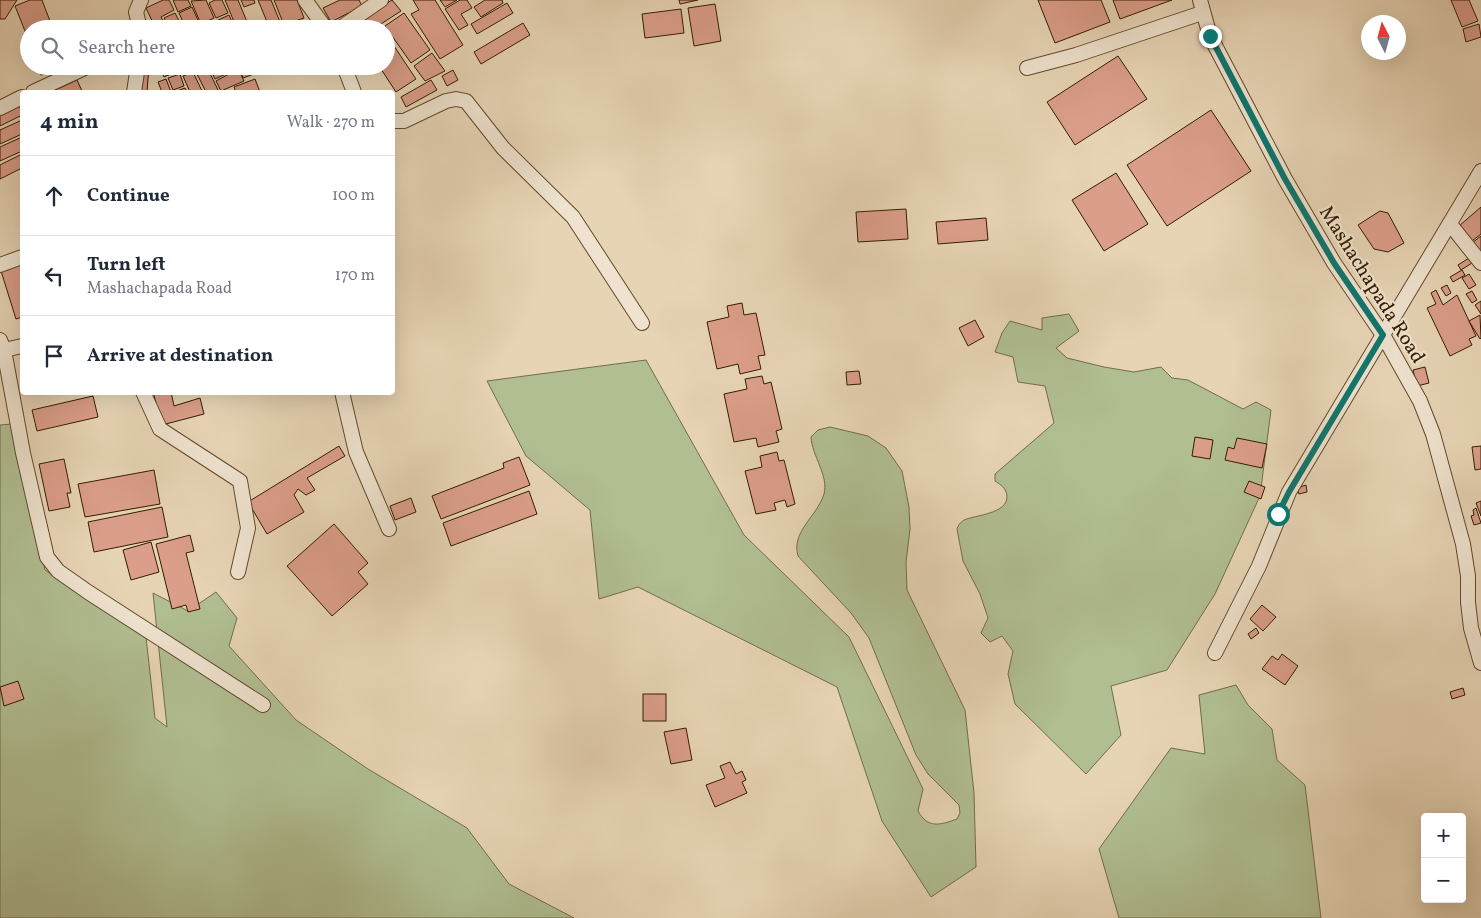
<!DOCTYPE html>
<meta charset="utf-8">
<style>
body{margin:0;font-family:Vollkorn,serif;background:#f6f6f7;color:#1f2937}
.controls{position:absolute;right:15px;bottom:15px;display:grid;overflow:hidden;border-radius:5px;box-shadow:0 5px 20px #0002}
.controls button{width:45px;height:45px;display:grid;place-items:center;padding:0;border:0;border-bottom:1px solid #e0e1e3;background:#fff;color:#1f2937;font:25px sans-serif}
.compass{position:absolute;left:1361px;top:15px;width:45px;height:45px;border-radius:50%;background:#fff;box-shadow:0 5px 20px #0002;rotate:354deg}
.stop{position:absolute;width:15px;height:15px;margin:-11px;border:4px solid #0f766e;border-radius:50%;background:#fff}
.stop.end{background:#0f766e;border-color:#fff;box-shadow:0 1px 5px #0008}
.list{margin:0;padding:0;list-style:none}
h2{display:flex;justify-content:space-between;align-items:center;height:65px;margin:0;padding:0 20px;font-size:21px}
h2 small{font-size:16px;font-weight:400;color:#747a83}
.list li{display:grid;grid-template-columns:32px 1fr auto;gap:15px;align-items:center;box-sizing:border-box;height:80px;padding:0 20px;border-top:1px solid #e0e1e3}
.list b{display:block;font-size:19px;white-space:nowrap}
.list p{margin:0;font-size:16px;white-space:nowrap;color:#747a83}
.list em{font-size:16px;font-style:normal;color:#747a83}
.icon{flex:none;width:28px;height:28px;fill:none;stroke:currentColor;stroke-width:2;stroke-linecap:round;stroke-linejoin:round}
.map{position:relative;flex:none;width:1481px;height:918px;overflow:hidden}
.search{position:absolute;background:#fff;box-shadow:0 5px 20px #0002;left:20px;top:20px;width:375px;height:55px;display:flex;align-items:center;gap:12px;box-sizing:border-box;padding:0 18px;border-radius:28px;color:#747a83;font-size:19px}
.panel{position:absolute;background:#fff;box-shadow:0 5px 20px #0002;left:20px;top:90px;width:375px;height:305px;border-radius:5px}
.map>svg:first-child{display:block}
</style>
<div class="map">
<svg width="1481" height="918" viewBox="0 0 1481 918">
<rect width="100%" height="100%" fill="#e7d4b5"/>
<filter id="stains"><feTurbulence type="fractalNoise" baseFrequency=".004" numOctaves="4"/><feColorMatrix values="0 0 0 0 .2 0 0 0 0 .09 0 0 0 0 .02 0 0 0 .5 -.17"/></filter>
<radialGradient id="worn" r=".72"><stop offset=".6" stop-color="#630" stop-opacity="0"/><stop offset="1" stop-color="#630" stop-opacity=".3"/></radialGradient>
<!-- green -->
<g fill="#b0be92" stroke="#726d49">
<path d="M1069,314L1079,331L1056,348L1067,358L1104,367L1134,372L1161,367L1172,378L1188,380L1243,409L1256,402L1271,410L1260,496L1215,594L1167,670L1111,686L1121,735L1086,774L1015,704L1008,674L1013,651L1002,636L990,642L981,633L988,618L980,594L963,561L957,529C958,525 960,523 964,520C975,515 1008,514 1007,496C1006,488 1001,485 995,481V474L1054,423L1045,386L1018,382L1013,357L995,352L1002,333L1010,321L1042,330V318Z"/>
<path d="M646,360L744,535L849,637L923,789L918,811C928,829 940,825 957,819L960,813L959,805L928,774L916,755L869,638L851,613L798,556C791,531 817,517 824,494C829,476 812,456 811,437L818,430L830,427L868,436L886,448L902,471L909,507L910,529L906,562L907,590L965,710L974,793L976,867L931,897L882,821L837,687L638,587L599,599L590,510L526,456L487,381Z"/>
<polygon points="12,424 45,570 146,637 155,718 167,727 153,593 188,611 216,592 237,618 229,646 296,720 368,769 467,828 509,884 574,918 0,918 0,425"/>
<polygon points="1236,685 1248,705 1272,729 1277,760 1305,785 1321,918 1119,918 1099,849 1171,748 1205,754 1199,695"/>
</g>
<!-- building -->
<g fill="#db9e8a" stroke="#341c00">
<polygon points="0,0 17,0 5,19 0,19"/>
<polygon points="30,0 42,0 53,29 29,29 29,41 15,6"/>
<polygon points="163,0 169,0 174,10 161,17 167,29 156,29 146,8"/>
<polygon points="173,0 188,0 191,6 178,12"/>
<polygon points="206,0 214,18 201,24 191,1"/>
<polygon points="215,0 222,0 228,13 216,18 209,3"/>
<polygon points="225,0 238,0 250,29 237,29"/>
<polygon points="241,0 254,0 255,3 244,7"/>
<polygon points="258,0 271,0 283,29 270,29"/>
<polygon points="274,0 297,0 304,18 284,25"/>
<polygon points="340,0 359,0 362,6 331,22 323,8"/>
<polygon points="392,0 401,11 373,29 346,29"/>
<polygon points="413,0 435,0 463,45 440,59 411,14 419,10"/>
<polygon points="440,0 457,0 445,7"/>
<polygon points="460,0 467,0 472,8 461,14 468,25 459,30 445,9"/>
<polygon points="485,0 502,0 503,3 481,17 474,7"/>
<polygon points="679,0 698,0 680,4"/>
<polygon points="1038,0 1101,0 1110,22 1055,43"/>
<polygon points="1113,0 1172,0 1120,19"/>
<polygon points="1451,0 1469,0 1478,21 1462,27"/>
<polygon points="507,3 513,13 477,34 471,24"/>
<polygon points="715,4 721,41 694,46 688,8"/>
<polygon points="192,7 202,29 186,29 179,13"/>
<polygon points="681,9 684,33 645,38 642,14"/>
<polygon points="175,13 183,29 170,29 164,18"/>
<polygon points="404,13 430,50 411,63 385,26"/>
<polygon points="229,15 235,29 222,29 218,20"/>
<polygon points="303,20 307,29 287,29 287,28"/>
<polygon points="264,21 267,29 253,29 252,26"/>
<polygon points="216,23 218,29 205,29 204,28"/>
<polygon points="523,23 530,35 481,64 474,52"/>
<polygon points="1479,24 1481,37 1466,42 1463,29"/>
<polygon points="386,34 416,79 396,92 379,66 386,66"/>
<polygon points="432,53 445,71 425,81 414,66"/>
<polygon points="1118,56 1147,99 1075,145 1047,102"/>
<polygon points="38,66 69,66 69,67 41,75"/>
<polygon points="139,66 149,66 147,92 137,92"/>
<polygon points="159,66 189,66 164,77"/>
<polygon points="209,66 223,66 226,74 215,79"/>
<polygon points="226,66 237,66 244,81 221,91 216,81 229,74"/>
<polygon points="238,66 251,66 254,74 243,78"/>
<polygon points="253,66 265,66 255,71"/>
<polygon points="207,67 218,90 213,92 206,92 196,72"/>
<polygon points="453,70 458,80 447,86 442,76"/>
<polygon points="193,72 202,91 198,92 190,92 183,76"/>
<polygon points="180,74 184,86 173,90 168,78"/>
<polygon points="166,79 171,92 162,92 158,82"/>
<polygon points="255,79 260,92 236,92 234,87"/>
<polygon points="77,80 82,91 51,92"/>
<polygon points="431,80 437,90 406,107 401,97"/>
<polygon points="185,88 187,92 174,92"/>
<polygon points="19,103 22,115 0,126 0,112"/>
<polygon points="1211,110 1251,171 1167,226 1127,165"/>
<polygon points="22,120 22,134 0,144 0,130"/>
<polygon points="22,137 22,151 0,161 0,147"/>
<polygon points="22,154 22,168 0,179 0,165"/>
<polygon points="1116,173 1148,224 1104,251 1072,200"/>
<polygon points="1481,207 1481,234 1472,241 1459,226"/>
<polygon points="906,209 908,239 858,242 856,212"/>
<polygon points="1380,211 1388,213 1404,243 1388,252 1374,249 1358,225"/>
<polygon points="986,218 988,240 938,244 936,222"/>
<polygon points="1481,236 1481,254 1472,243"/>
<polygon points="1469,258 1472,263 1461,270 1458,265"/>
<polygon points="22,263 22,317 16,319 1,271"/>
<polygon points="1462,270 1465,275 1453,282 1450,277"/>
<polygon points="1469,274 1476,285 1469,289 1462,278"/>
<polygon points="1447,285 1451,293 1446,296 1441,288"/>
<polygon points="1436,290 1443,305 1457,295 1476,336 1469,339 1472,345 1450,356 1427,308 1436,304 1431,293"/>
<polygon points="1472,291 1477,300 1472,303 1466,294"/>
<polygon points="1481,301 1481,314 1475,305"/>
<polygon points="742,303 744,315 756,313 765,355 758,356 761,369 740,374 738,364 717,369 707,322 729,317 727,306"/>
<polygon points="1480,315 1481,338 1480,339 1469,321"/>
<polygon points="975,320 984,337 968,346 959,328"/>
<polygon points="1425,367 1429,383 1417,386 1413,370"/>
<polygon points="859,371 861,384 847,385 846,372"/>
<polygon points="762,376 764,384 771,382 782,429 776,431 779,442 758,447 756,438 734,442 724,394 747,389 745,379"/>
<polygon points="153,392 171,392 174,406 200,398 204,414 162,425"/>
<polygon points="93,396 98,417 37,431 32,410"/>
<polygon points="1195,437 1213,440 1210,459 1192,456"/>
<polygon points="1237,438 1267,444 1262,468 1225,460 1228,447 1234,449"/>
<polygon points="339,446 345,456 307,478 315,490 306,495 298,489 294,495 304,512 267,534 248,502"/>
<polygon points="1481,446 1481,469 1475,470 1472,447"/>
<polygon points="777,452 779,461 784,460 795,504 787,507 785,500 774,503 776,510 756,514 745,471 762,467 760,456"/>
<polygon points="519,457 530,485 441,519 432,496 504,468 503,463"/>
<polygon points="64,459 71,493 67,493 70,507 49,511 39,464"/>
<polygon points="154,470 160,504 85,517 78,484"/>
<polygon points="1249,481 1265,487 1261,499 1244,492"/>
<polygon points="1306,485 1307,492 1299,494 1297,488"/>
<polygon points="529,491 537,514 451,546 443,523"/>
<polygon points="411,498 416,512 395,520 390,506"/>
<polygon points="1481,501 1481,516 1476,503"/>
<polygon points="162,507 168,537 94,552 88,522"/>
<polygon points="1476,508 1481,523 1474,525 1471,516 1474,515 1473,510"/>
<polygon points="334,524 368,563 358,572 368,584 332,616 287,566"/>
<polygon points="190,535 194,551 186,553 200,609 188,612 186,605 172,609 156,544"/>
<polygon points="151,542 159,572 131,580 123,550"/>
<polygon points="1262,605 1276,617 1263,631 1250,619"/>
<polygon points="1256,628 1259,633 1251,639 1248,634"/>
<polygon points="1282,654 1298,666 1285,685 1262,669 1272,656 1278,660"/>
<polygon points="18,681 24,699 4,706 0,687"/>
<polygon points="1463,688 1465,695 1452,699 1450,692"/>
<rect x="643" y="694" width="23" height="27"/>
<polygon points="686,728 692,760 671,764 664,732"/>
<polygon points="730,762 736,774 742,771 746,780 742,782 747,793 715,807 706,785 725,778 720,766"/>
</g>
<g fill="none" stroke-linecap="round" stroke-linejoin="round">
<defs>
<g id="minor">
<polyline points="305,0 326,29"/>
<polyline points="1200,0 1210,36 1285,179 1334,263 1383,335 1420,401 1433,434 1463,544 1468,576 1468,602 1471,628 1481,663"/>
<polyline points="140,29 136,12 141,0"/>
<polyline points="339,29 381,0"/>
<polyline points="344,66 354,92"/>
<polyline points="1027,68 1076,55 1202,13"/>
<polyline points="33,92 89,66"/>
<polyline points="134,92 138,66"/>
<polyline points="0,108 22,97"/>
<polyline points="392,121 404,121 446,101 456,99 466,101 503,148 573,217 642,323"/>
<polyline points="1450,224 1481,263"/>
<polyline points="0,265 22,257"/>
<polyline points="0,340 4,350 23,453 47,557 58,571 88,592 263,705"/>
<polyline points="4,350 22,346"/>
<polyline points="143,392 160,429 240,481 248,528 238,572"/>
<polyline points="342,392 356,452 389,529"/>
<polyline points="1215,653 1259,566 1289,492 1481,171"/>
</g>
</defs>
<!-- minor casing -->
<use href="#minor" stroke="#614a2d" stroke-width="16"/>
<!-- minor -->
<use href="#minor" stroke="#efe3cf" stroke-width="14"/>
</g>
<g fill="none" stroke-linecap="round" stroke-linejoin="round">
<!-- route -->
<polyline stroke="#0f766e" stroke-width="6" points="1210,36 1285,179 1334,263 1383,335 1289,492 1278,514"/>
</g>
<g text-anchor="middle" stroke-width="4.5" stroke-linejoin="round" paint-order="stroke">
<!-- street labels -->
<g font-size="20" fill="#341c00" stroke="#efe3cf">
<text transform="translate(1373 284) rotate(58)" y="7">Mashachapada Road</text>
</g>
</g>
<rect width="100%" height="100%" filter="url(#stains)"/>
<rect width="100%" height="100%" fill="url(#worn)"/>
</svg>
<div class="controls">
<button>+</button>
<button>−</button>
</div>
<svg class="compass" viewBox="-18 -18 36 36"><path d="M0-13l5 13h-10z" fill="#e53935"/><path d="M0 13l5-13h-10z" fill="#747a83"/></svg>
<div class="stop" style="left:1278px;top:514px"></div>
<div class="stop end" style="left:1210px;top:36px"></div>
<div class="search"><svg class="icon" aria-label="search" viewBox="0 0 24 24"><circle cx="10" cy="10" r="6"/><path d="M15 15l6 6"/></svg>Search here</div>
<section class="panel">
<h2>4 min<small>Walk · 270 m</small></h2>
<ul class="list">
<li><svg class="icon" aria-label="ahead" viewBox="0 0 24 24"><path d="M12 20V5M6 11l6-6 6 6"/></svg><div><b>Continue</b></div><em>100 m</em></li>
<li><svg class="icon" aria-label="left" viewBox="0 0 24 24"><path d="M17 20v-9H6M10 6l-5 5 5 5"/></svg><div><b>Turn left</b><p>Mashachapada Road</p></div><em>170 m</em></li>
<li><svg class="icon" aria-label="arrive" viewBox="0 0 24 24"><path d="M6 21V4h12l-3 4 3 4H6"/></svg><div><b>Arrive at destination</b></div></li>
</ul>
</section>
</div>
